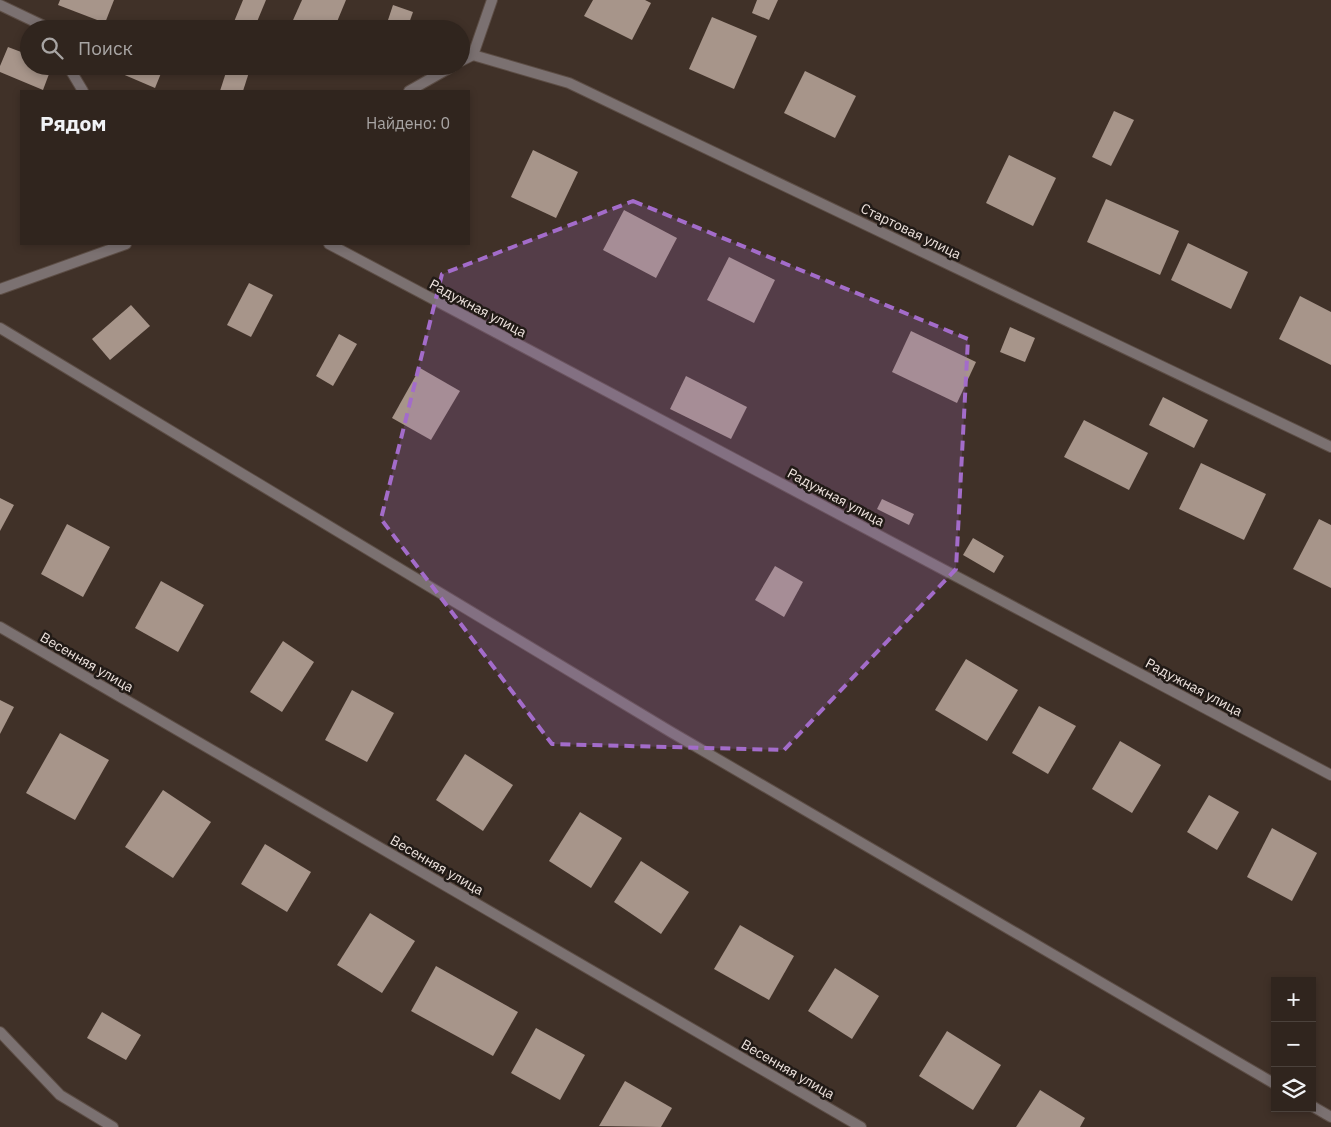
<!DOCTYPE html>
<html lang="ru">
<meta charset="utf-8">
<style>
body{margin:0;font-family:"IBM Plex Sans",sans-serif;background:#382d27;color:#f1f3f6}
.controls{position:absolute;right:15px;bottom:15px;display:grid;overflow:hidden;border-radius:0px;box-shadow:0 2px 8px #0003}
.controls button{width:45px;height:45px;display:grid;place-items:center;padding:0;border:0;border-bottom:1px solid #4b423c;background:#30251e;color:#f1f3f6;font:25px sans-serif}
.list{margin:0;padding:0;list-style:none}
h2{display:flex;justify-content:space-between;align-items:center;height:65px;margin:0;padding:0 20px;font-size:21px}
h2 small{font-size:16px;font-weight:400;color:#a8a5a4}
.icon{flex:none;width:28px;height:28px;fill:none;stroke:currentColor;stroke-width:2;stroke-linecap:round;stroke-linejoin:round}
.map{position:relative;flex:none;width:1331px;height:1127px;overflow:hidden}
.search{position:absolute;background:#30251e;box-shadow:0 2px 8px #0003;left:20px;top:20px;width:450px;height:55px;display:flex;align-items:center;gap:12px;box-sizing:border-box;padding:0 18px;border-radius:28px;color:#a8a5a4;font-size:19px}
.panel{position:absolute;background:#30251e;box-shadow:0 2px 8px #0003;left:20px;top:90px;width:450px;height:155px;border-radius:0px}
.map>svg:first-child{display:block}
</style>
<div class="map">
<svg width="1331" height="1127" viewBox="0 0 1331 1127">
<rect width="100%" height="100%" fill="#403128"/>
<!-- building -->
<g fill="#a7958a">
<polygon points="60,0 114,0 105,23 58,5"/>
<polygon points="243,0 266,0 254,29 231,29"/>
<polygon points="302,0 346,0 334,29 289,29"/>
<polygon points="593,0 645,0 651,3 632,40 584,16"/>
<polygon points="757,0 778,0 769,20 752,13"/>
<polygon points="393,5 413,12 407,29 385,29"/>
<polygon points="712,17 757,36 734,89 689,69"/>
<polygon points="8,47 29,55 29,66 52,66 43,90 0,72 0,66"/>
<polygon points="122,66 164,66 155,88 120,73"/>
<polygon points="228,66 251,66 243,91 220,91"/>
<polygon points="805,71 856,96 835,138 784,113"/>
<polygon points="1114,111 1134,120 1111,166 1092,157"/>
<polygon points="533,150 578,172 556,218 511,197"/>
<polygon points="1009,155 1056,178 1033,226 986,203"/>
<polygon points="1106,199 1179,231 1160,275 1087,242"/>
<polygon points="624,210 677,238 656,278 603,250"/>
<polygon points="1188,243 1248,272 1231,309 1171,280"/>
<polygon points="729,257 775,280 754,323 707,300"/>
<polygon points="249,283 273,295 251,337 227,325"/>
<polygon points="1300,296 1331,312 1331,365 1279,339"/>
<polygon points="131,305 150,326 110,360 92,339"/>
<polygon points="1010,327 1035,338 1025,362 1000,352"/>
<polygon points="911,331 976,362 957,403 892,372"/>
<polygon points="339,334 357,344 333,386 316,376"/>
<polygon points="420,368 460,391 431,440 392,418"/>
<polygon points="686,376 747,407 731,439 670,409"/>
<polygon points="1163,397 1208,420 1194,448 1149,425"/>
<polygon points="1084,420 1148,453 1129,490 1064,457"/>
<polygon points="1201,463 1266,494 1244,540 1179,509"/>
<polygon points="0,498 14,505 0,531"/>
<polygon points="882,499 914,514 909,525 877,509"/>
<polygon points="1319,519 1331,525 1331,588 1293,569"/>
<polygon points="67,524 110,547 83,597 41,574"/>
<polygon points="973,538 1004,556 994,573 963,555"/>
<polygon points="775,566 803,582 784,617 755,600"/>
<polygon points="161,581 204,605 178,652 135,628"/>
<polygon points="283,641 314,662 282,712 250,692"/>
<polygon points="966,659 1018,690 987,741 935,710"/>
<polygon points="352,690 394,713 367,762 325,740"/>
<polygon points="0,700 14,707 0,734"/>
<polygon points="1039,706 1076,726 1048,774 1012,753"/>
<polygon points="60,733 109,760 75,820 26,793"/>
<polygon points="1120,741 1161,765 1132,813 1092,789"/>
<polygon points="465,754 513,785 483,831 436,800"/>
<polygon points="163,790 211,822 173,878 125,847"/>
<polygon points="1209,795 1239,812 1217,850 1187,832"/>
<polygon points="580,812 622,838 591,888 549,861"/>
<polygon points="1272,828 1317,853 1292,901 1247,877"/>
<polygon points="265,844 311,872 287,912 241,884"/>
<polygon points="641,861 689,892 661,934 614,902"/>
<polygon points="370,913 415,941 382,993 337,965"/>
<polygon points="740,925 794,956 769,1000 714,969"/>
<polygon points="436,966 518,1012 493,1056 411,1011"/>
<polygon points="835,968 879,996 852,1039 808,1011"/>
<polygon points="102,1012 141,1035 126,1060 87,1038"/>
<polygon points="536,1028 585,1055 560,1100 511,1073"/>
<polygon points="947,1031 1001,1065 973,1110 919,1076"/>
<polygon points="625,1081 672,1108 661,1127 599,1126"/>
<polygon points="1040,1090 1085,1118 1080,1127 1016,1127"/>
</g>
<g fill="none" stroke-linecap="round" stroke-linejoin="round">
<defs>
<g id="lane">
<polyline points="0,328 671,732 1275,1084"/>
<polyline points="0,1032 60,1095 113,1127"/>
<polyline points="1312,1106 1331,1117"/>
</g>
<g id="street">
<polyline points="0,5 44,26 45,29"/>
<polyline points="473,55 569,83 1331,447"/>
<polyline points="461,61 473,55 492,0"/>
<polyline points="68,66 83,91"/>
<polyline points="409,91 453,66"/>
<polyline points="329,244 1331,775"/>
<polyline points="0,289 126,244"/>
<polyline points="0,627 861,1127"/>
</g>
</defs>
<!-- lane casing -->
<use href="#lane" stroke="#5c4d45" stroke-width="12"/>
<!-- street casing -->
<use href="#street" stroke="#5c4d45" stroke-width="12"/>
<!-- lane -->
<use href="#lane" stroke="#7b7171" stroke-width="10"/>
<!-- street -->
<use href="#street" stroke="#7b7171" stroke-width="10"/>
</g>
<!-- marked area -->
<path fill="#a36cca" fill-opacity="0.2" stroke="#a36cca" stroke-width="4" stroke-dasharray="10 6" stroke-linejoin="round" d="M633,201L968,339L956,569L784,750L552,744L381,519L442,274Z"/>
<g text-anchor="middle" stroke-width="5" stroke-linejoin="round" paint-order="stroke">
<!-- street labels -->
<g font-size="14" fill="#ede2dd" stroke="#211a16">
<text transform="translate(911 231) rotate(26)" y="5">Стартовая улица</text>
<text transform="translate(478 308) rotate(28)" y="5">Радужная улица</text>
<text transform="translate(836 497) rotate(28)" y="5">Радужная улица</text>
<text transform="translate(87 662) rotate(30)" y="5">Весенняя улица</text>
<text transform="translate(1194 687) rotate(28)" y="5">Радужная улица</text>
<text transform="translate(437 865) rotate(30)" y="5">Весенняя улица</text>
<text transform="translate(788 1069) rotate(30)" y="5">Весенняя улица</text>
</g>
</g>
</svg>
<div class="controls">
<button>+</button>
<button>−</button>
<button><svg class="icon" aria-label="layers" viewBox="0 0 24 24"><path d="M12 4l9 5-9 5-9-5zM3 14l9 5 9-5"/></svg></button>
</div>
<div class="search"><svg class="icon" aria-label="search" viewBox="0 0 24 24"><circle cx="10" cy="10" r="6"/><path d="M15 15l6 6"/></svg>Поиск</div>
<section class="panel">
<h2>Рядом<small>Найдено: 0</small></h2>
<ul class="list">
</ul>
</section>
</div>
